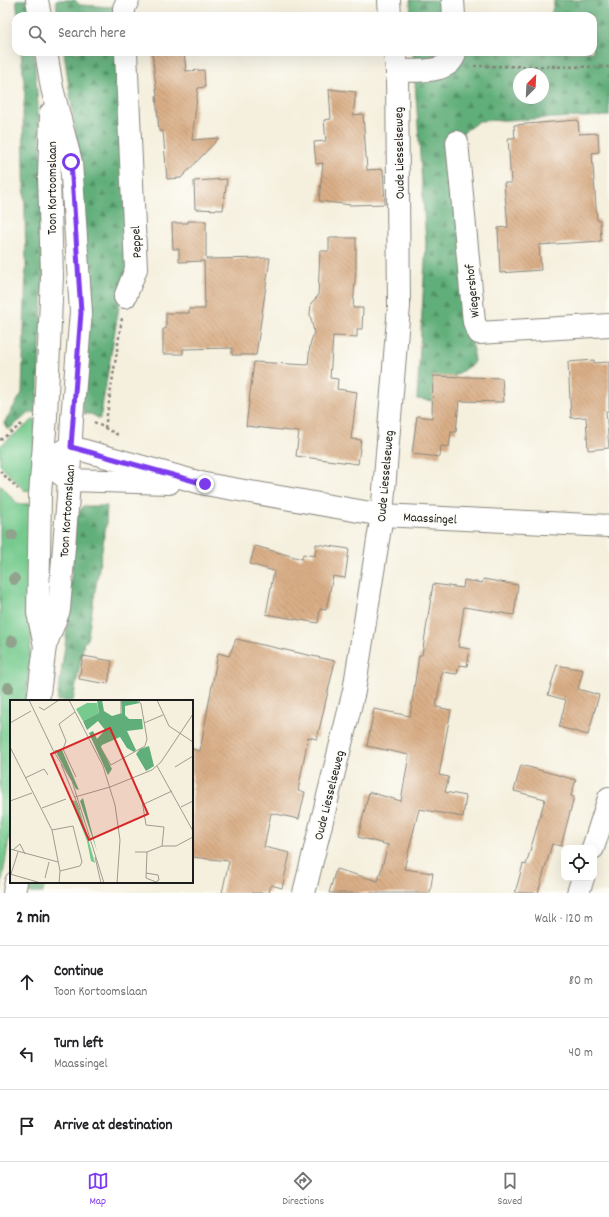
<!DOCTYPE html>
<meta charset="utf-8">
<style>
body{margin:0;font-family:Dekko,sans-serif;background:#f2f2f2;color:#202124}
.controls{position:absolute;right:12px;bottom:12px;display:grid;overflow:hidden;border-radius:8px;box-shadow:0 4px 16px #0002}
.controls button{width:36px;height:36px;display:grid;place-items:center;padding:0;border:0;border-bottom:1px solid #e0e0e0;background:#fff;color:#202124;font:20px sans-serif}
.compass{position:absolute;left:513px;top:68px;width:36px;height:36px;border-radius:50%;background:#fff;box-shadow:0 4px 16px #0002;rotate:24deg}
.stop{position:absolute;width:12px;height:12px;margin:-9px;border:3px solid #7c3aed;border-radius:50%;background:#fff}
.stop.end{background:#7c3aed;border-color:#fff;box-shadow:0 1px 4px #0008}
.list{margin:0;padding:0;list-style:none}
h2{display:flex;justify-content:space-between;align-items:center;height:52px;margin:0;padding:0 16px;font-size:17px}
h2 small{font-size:13px;font-weight:400;color:#757577}
.list li{display:grid;grid-template-columns:26px 1fr auto;gap:12px;align-items:center;box-sizing:border-box;height:72px;padding:0 16px;border-top:1px solid #e0e0e0}
.list b{display:block;font-size:15px;white-space:nowrap}
.list p{margin:0;font-size:13px;white-space:nowrap;color:#757577}
.list em{font-size:13px;font-style:normal;color:#757577}
.icon{flex:none;width:22px;height:22px;fill:none;stroke:currentColor;stroke-width:2;stroke-linecap:round;stroke-linejoin:round}
.map{position:relative;flex:none;width:609px;height:893px;overflow:hidden}
.search{position:absolute;background:#fff;box-shadow:0 4px 16px #0002;left:12px;right:12px;top:12px;height:44px;display:flex;align-items:center;gap:10px;box-sizing:border-box;padding:0 14px;border-radius:12px;color:#757577;font-size:15px}
.sheet{height:268px;background:#fff}
nav{display:flex;justify-content:space-around;align-items:center;box-sizing:border-box;height:56px;border-top:1px solid #e0e0e0;background:#fff;font-size:11px;color:#757577}
nav a{display:grid;justify-items:center;gap:2px}
nav .on{color:#7c3aed}
.map>svg:first-child{display:block}
</style>
<div class="map">
<svg width="609" height="893" viewBox="0 0 609 893">
<defs>
<pattern id="forest-firs" width="22" height="20" patternUnits="userSpaceOnUse"><rect width="22" height="20" fill="#60ae79"/><path d="M5 1l3.5 6h-7zM16 11l3.5 6h-7z" fill="#4e8d62"/></pattern>
<pattern id="building-back-hatch" width="6" height="6" patternUnits="userSpaceOnUse"><rect width="6" height="6" fill="#d9ae86"/><path d="M-1 5l2 2M0 0l6 6M5-1l2 2" fill="none" stroke="#ba9573"/></pattern>
</defs>
<rect width="100%" height="100%" fill="#fdfcf7"/>
<filter id="ink" filterUnits="userSpaceOnUse"><feTurbulence type="fractalNoise" baseFrequency=".025" numOctaves="2"/><feDisplacementMap in="SourceGraphic" scale="8" xChannelSelector="R" yChannelSelector="G"/><feConvolveMatrix kernelMatrix="1 2 1 2 8 2 1 2 1" color-interpolation-filters="sRGB"/></filter>
<filter id="wash" filterUnits="userSpaceOnUse"><feTurbulence type="fractalNoise" baseFrequency=".012" numOctaves="4" result="noise"/><feDisplacementMap in="SourceGraphic" scale="16" xChannelSelector="R" yChannelSelector="G"/><feGaussianBlur stdDeviation="0.9" result="paint"/><feColorMatrix in="noise" values="0 0 0 0 0 0 0 0 0 0 0 0 0 0 0 0 0 1.4 0 .05"/><feComposite in="paint" operator="in"/></filter>
<g filter="url(#wash)">
<rect width="100%" height="100%" fill="#f5f0de"/>
<!-- green -->
<g fill="#76ca8e" stroke="#497355">
<polygon points="33,420 36,420 33,491 24,490 0,465 0,446"/>
<polygon points="0,485 18,504 33,504 31,639 26,701 11,701 11,826 0,893"/>
</g>
<!-- forest -->
<g fill="url(#forest-firs)" stroke="#3e654a" fill-rule="evenodd">
<polygon points="16,0 30,0 31,16 18,16"/>
<polygon points="56,0 75,0 80,5 114,7 115,16 58,16"/>
<polygon points="410,0 453,0 454,16 411,16"/>
<path d="M554,0H609V116L479,121L458,136L474,363L444,383L441,402L417,399L426,243L413,52H593V16H549L551,15L554,3ZM519,74H543V98H519Z"/>
<polygon points="21,52 34,52 41,145 44,266 37,412 29,413 8,430 4,423 22,393 26,266 23,113 25,93"/>
<polygon points="64,52 117,52 133,269 121,295 100,419 91,414 84,414 81,396 78,150"/>
<polygon points="83,506 107,506 106,525 87,641 84,642 73,701 57,701 66,638 76,517"/>
<polygon points="30,882 45,882 43,893 29,893"/>
</g>
<g id="blocks">
<!-- building -->
<g fill="url(#building-back-hatch)">
<polygon points="152,52 184,52 186,71 204,70 205,87 198,88 192,140 219,138 181,178 167,179 163,131 159,131 156,96 157,96"/>
<polygon points="329,89 356,92 353,115 363,114 367,170 383,169 385,204 351,205 319,201 323,163 316,164 314,142 326,141 324,120 331,119"/>
<polygon points="578,120 579,134 598,133 599,152 592,153 597,220 600,220 601,241 539,245 541,270 500,273 498,228 508,227 504,183 511,183 508,138 515,138 514,125"/>
<polygon points="227,179 223,210 195,209 194,181"/>
<polygon points="188,221 206,221 206,259 270,258 256,355 232,355 232,348 183,349 183,354 163,354 163,329 166,329 166,313 189,313 189,309 205,309 204,261 179,262 179,249 173,249 172,223 188,223"/>
<polygon points="329,238 356,238 356,267 353,308 363,308 362,329 357,329 357,337 333,336 330,378 338,379 337,389 357,392 351,439 361,440 358,464 296,456 299,432 246,426 254,362 308,365 310,345 314,332 310,314 311,303 318,296 320,251 329,251"/>
<polygon points="594,360 594,363 609,362 609,411 606,411 609,448 588,450 586,417 571,418 568,362"/>
<polygon points="433,376 502,378 504,402 459,401 456,432 451,432 449,447 441,446 440,457 412,454 417,416 432,418"/>
<polygon points="316,544 349,549 345,578 333,576 326,610 320,609 318,623 266,614 274,571 250,564 255,546 302,559 303,554 315,556"/>
<polygon points="483,579 518,585 514,615 464,607 458,647 470,649 467,666 459,665 457,674 442,672 436,707 451,710 439,775 449,777 445,792 466,796 463,817 419,809 404,869 433,873 430,893 329,893 336,869 378,881 388,845 358,837 369,792 401,801 409,755 367,746 374,709 410,716 419,655 422,655 433,584 463,588 464,580 482,583"/>
<polygon points="236,639 335,661 317,739 308,737 298,791 305,792 299,819 271,813 264,847 290,853 282,888 271,885 269,893 222,893 229,861 192,857 192,749 200,751 218,653 229,656"/>
<polygon points="83,656 112,661 108,684 79,679"/>
<polygon points="557,665 583,670 578,689 599,695 588,735 559,727 566,700 548,695"/>
<polygon points="521,765 576,780 571,796 574,797 561,846 552,844 538,893 515,893 523,864 526,865 545,799 514,791"/>
</g>
</g>
</g>
<g filter="url(#ink)">
<use href="#blocks" fill-opacity="0" stroke="#88867d" stroke-width="1"/>
<g fill="none" stroke-linecap="round" stroke-linejoin="round">
<defs>
<g id="minor">
<polyline points="37,0 40,16"/>
<polyline points="389,0 390,16"/>
<polyline points="453,0 454,16"/>
<polyline points="124,16 124,8 128,0"/>
<path d="M397,71C414,70 452,75 455,52"/>
<polyline points="457,142 474,322 479,333 609,325"/>
<polyline points="125,297 136,269 126,52"/>
<polyline points="42,461 71,447 205,484 382,515 609,526"/>
<polyline points="58,472 69,480 169,483"/>
<polyline points="45,646 38,613 40,495 46,417 52,276 49,176 51,113"/>
<polyline points="38,701 45,646 59,610 68,496 72,419 81,312 71,162 52,88 46,52"/>
<polyline points="593,848 609,798"/>
<polyline points="14,893 16,882"/>
<polyline points="304,893 354,691 382,515 399,306 397,71 395,52"/>
<polyline points="578,893 583,878"/>
</g>
</defs>
<!-- minor casing -->
<use href="#minor" stroke="#88867d" stroke-width="24"/>
<!-- path -->
<g stroke="#88867d" stroke-width="2.5" stroke-dasharray="3 3" stroke-linecap="butt">
<polyline points="474,66 609,67"/>
<polyline points="94,422 118,435"/>
<polyline points="105,428 122,318"/>
<polyline points="0,440 22,424"/>
<polyline points="0,471 18,489"/>
</g>
<!-- minor -->
<use href="#minor" stroke="#fff" stroke-width="22"/>
</g>
<!-- trees -->
<g fill="#91a28d">
<circle cx="12" cy="535" r="6"/>
<circle cx="14" cy="579" r="6"/>
<circle cx="12" cy="641" r="6"/>
<circle cx="8" cy="688" r="6"/>
</g>
</g>
<g fill="none" stroke-linecap="round" stroke-linejoin="round" filter="url(#ink)">
<!-- route -->
<polyline stroke="#7c3aed" stroke-width="5" points="71,162 81,312 71,447 205,484"/>
</g>
<g text-anchor="middle" stroke-width="3.5" stroke-linejoin="round" paint-order="stroke">
<!-- street labels -->
<g font-size="13" fill="#1c1c1c" stroke="#fdfcf7">
<text transform="translate(398 153) rotate(-91)" y="5">Oude Liesselseweg</text>
<text transform="translate(51 188) rotate(-90)" y="5">Toon Kortoomslaan</text>
<text transform="translate(135 242) rotate(-93)" y="5">Peppel</text>
<text transform="translate(471 291) rotate(-96)" y="5">Wiegershof</text>
<text transform="translate(384 476) rotate(-85)" y="5">Oude Liesselseweg</text>
<text transform="translate(66 511) rotate(-86)" y="5">Toon Kortoomslaan</text>
<text transform="translate(430 517) rotate(3)" y="5">Maassingel</text>
<text transform="translate(328 795) rotate(-76)" y="5">Oude Liesselseweg</text>
</g>
</g>
<!-- overview -->
<g transform="translate(10 700)">
<rect width="183" height="183" fill="#f5f0de"/>
<path d="M77,3H87L89,13L73,21L66,9ZM61,100L66,101L71,114L85,163L81,161L77,141Z" fill="#76ca8e"/>
<path d="M87,0H92L94,11L102,16L112,13L111,0L127,1L130,3L115,6V15L119,19H132L133,29L117,31L126,50L124,52L117,48L110,37L92,45L91,47L102,69L98,75L79,33L83,31L87,39L95,30L88,21L77,30L73,21L89,13ZM139,46L144,66L136,71L126,54L130,49ZM45,50H52L69,90L66,89ZM73,98L80,125L87,151L70,101Z" fill="#60ae79"/>
<path fill="none" stroke="#9e9b90" stroke-width="1" d="M19,0L43,50L62,81L94,183M59,0L93,66L105,105L110,140L107,183M111,0V15M147,0L159,26L183,42M29,7L34,10L49,0M65,12L49,24L56,41L53,49L66,77M0,23L21,11M134,23L153,15M0,47L42,130L50,171L49,183M91,48L101,65L135,46L137,39L131,4L129,1L114,0M51,64L70,110M147,66L183,131M165,67L183,56M15,78L34,69L38,75M131,94L136,125L154,127L152,146M65,97L100,87L142,70L151,62L183,14M0,101L22,93M134,104L162,91M171,107L183,101M32,108L56,99M42,130L63,126L72,162L70,166L50,171M0,149L48,162M3,150L10,144L15,154M125,152H137L152,146H166L183,137M85,157L91,183M136,173L148,175L149,180L146,182L136,178L137,152M0,174L31,183M1,174L8,152M35,178L39,162"/>
<path fill="#d62828" fill-opacity="0.15" stroke="#d62828" stroke-width="2" d="M100,28L138,114L79,140L41,54Z"/>
<rect width="183" height="183" fill="none" stroke="#1c1c1c" stroke-width="2"/>
</g>
</svg>
<div class="controls">
<button><svg class="icon" aria-label="locate" viewBox="0 0 24 24"><circle cx="12" cy="12" r="6"/><path d="M12 2v4M12 18v4M2 12h4M18 12h4"/></svg></button>
</div>
<svg class="compass" viewBox="-18 -18 36 36"><path d="M0-13l5 13h-10z" fill="#e53935"/><path d="M0 13l5-13h-10z" fill="#757577"/></svg>
<div class="stop" style="left:71px;top:162px"></div>
<div class="stop end" style="left:205px;top:484px"></div>
<div class="search"><svg class="icon" aria-label="search" viewBox="0 0 24 24"><circle cx="10" cy="10" r="6"/><path d="M15 15l6 6"/></svg>Search here</div>
</div>
<section class="sheet">
<h2>2 min<small>Walk · 120 m</small></h2>
<ul class="list">
<li><svg class="icon" aria-label="ahead" viewBox="0 0 24 24"><path d="M12 20V5M6 11l6-6 6 6"/></svg><div><b>Continue</b><p>Toon Kortoomslaan</p></div><em>80 m</em></li>
<li><svg class="icon" aria-label="left" viewBox="0 0 24 24"><path d="M17 20v-9H6M10 6l-5 5 5 5"/></svg><div><b>Turn left</b><p>Maassingel</p></div><em>40 m</em></li>
<li><svg class="icon" aria-label="arrive" viewBox="0 0 24 24"><path d="M6 21V4h12l-3 4 3 4H6"/></svg><div><b>Arrive at destination</b></div></li>
</ul>
</section>
<nav>
<a class="on"><svg class="icon" aria-label="map" viewBox="0 0 24 24"><path d="M3 6l6-2 6 2 6-2v14l-6 2-6-2-6 2zM9 4v14M15 6v14"/></svg>Map</a>
<a><svg class="icon" aria-label="directions" viewBox="0 0 24 24"><path d="M12 3l9 9-9 9-9-9zM9 14v-3h6M13 9l2 2-2 2"/></svg>Directions</a>
<a><svg class="icon" aria-label="saved" viewBox="0 0 24 24"><path d="M7 4h10v16l-5-4-5 4z"/></svg>Saved</a>
</nav>
